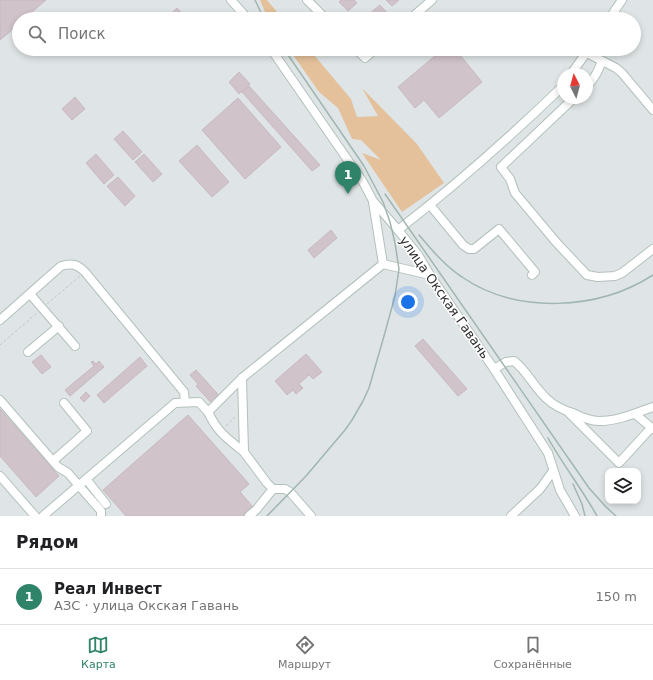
<!DOCTYPE html>
<html lang="ru">
<meta charset="utf-8">
<style>
body{margin:0;font-family:"DejaVu Sans",sans-serif;background:#f6f6f6;color:#202124}
.controls{position:absolute;right:12px;bottom:12px;display:grid;overflow:hidden;border-radius:8px;box-shadow:0 2px 6px #0003}
.controls button{width:36px;height:36px;display:grid;place-items:center;padding:0;border:0;border-bottom:1px solid #e0e0e0;background:#fff;color:#202124;font:20px sans-serif}
.compass{position:absolute;left:557px;top:68px;width:36px;height:36px;border-radius:50%;background:#fff;box-shadow:0 2px 6px #0003;rotate:354deg}
.you{position:absolute;left:408px;top:302px;width:14px;height:14px;margin:-10px;border:3px solid #fff;border-radius:50%;background:#1a73e8;box-shadow:0 0 0 6px #1a73e833}
.badge{display:grid;place-items:center;width:26px;height:26px;border-radius:50%;background:#2e8369;color:#fff;font-size:13px;font-weight:700}
.pin{position:absolute;translate:-50% -33px;filter:drop-shadow(0 1px 2px #0008)}
.pin::after{content:'';position:absolute;top:21px;width:14px;height:12px;background:inherit;clip-path:polygon(0 0,100% 0,50% 100%)}
.list{margin:0;padding:0;list-style:none}
h2{display:flex;justify-content:space-between;align-items:center;height:52px;margin:0;padding:0 16px;font-size:17px}
h2 small{font-size:13px;font-weight:400;color:#757577}
.list li{display:grid;grid-template-columns:26px 1fr auto;gap:12px;align-items:center;box-sizing:border-box;height:56px;padding:0 16px;border-top:1px solid #e0e0e0}
.list b{display:block;font-size:15px;white-space:nowrap}
.list p{margin:0;font-size:13px;white-space:nowrap;color:#757577}
.list em{font-size:13px;font-style:normal;color:#757577}
.icon{flex:none;width:22px;height:22px;fill:none;stroke:currentColor;stroke-width:2;stroke-linecap:round;stroke-linejoin:round}
.map{position:relative;flex:none;width:653px;height:516px;overflow:hidden}
.search{position:absolute;background:#fff;box-shadow:0 2px 6px #0003;left:12px;right:12px;top:12px;height:44px;display:flex;align-items:center;gap:10px;box-sizing:border-box;padding:0 14px;border-radius:22px;color:#757577;font-size:15px}
.sheet{height:108px;background:#fff}
nav{display:flex;justify-content:space-around;align-items:center;box-sizing:border-box;height:56px;border-top:1px solid #e0e0e0;background:#fff;font-size:11px;color:#757577}
nav a{display:grid;justify-items:center;gap:2px}
nav .on{color:#2e8369}
.map>svg:first-child{display:block}
</style>
<div class="map">
<svg width="653" height="516" viewBox="0 0 653 516">
<rect width="100%" height="100%" fill="#eedfe7"/>
<!-- industrial -->
<path fill="#dfe5e6" fill-rule="evenodd" d="M0,0H653V516H0ZM19,19H634V49H19ZM563,74H587V98H563ZM608,471H638V501H608Z"/>
<!-- green -->
<g fill="#e4c19b">
<polygon points="260,0 267,0 283,19 268,19"/>
<polygon points="289,49 309,49 351,99 357,117 378,116 362,88 417,144 444,183 402,212 362,153 381,160 361,140 352,139 338,108 319,92"/>
</g>
<!-- building -->
<g fill="#d0c3ca" stroke="#c9b8c1">
<polygon points="0,0 46,0 24,19 19,19 19,24 0,40"/>
<polygon points="341,0 354,0 357,3 348,11 339,2"/>
<polygon points="386,0 399,0 392,6"/>
<polygon points="380,5 389,15 384,19 363,19"/>
<polygon points="177,8 185,16 182,19 165,19"/>
<polygon points="138,49 148,49 142,54"/>
<polygon points="443,49 455,49 482,82 439,118 424,100 415,108 398,87"/>
<polygon points="239,72 250,84 239,94 229,82"/>
<polygon points="249,86 320,165 312,171 242,92"/>
<polygon points="75,97 85,109 72,120 62,109"/>
<polygon points="238,98 281,147 245,179 202,130"/>
<polygon points="123,131 142,152 133,160 114,139"/>
<polygon points="197,145 229,182 212,197 179,161"/>
<polygon points="96,154 114,175 104,184 86,163"/>
<polygon points="144,154 162,174 153,182 135,162"/>
<polygon points="118,177 135,196 125,206 107,186"/>
<polygon points="331,230 337,238 314,258 308,250"/>
<polygon points="423,339 467,389 458,396 415,346"/>
<polygon points="306,354 322,372 313,379 309,375 299,384 303,388 296,394 293,390 287,395 275,381"/>
<polygon points="41,355 51,367 42,374 32,362"/>
<polygon points="140,357 147,366 104,403 97,395"/>
<polygon points="93,361 96,364 99,361 104,367 70,396 65,390 94,366 91,362"/>
<polygon points="196,370 224,401 216,408 196,386 198,384 190,375"/>
<polygon points="86,392 90,396 84,402 80,398"/>
<polygon points="0,409 59,476 36,497 0,456"/>
<polygon points="188,415 249,484 240,492 253,507 243,516 126,516 103,490"/>
</g>
<g fill="none" stroke-linecap="round" stroke-linejoin="round">
<defs>
<g id="minor">
<polyline points="231,0 248,19"/>
<polyline points="307,0 326,19"/>
<polyline points="410,19 432,0"/>
<polyline points="609,19 622,0"/>
<polyline points="271,49 363,182 373,201 398,230 418,255 430,275 494,369 548,453 560,490 575,516"/>
<polyline points="356,49 365,58 375,49"/>
<polyline points="587,53 616,68 622,73 653,110"/>
<polyline points="571,74 589,49"/>
<path d="M587,86C595,78 598,71 602,61"/>
<polyline points="574,98 501,167 510,179 515,193 556,242 587,275 598,277 615,276 622,273 653,249"/>
<polyline points="430,205 463,245 469,249 474,249 499,229 535,272 532,275"/>
<path d="M398,230C456,185 511,136 563,86"/>
<polyline points="383,264 430,275"/>
<polyline points="30,294 75,346"/>
<path d="M0,320L61,266C72,263 77,264 85,272L184,392L185,402"/>
<polyline points="28,352 59,326"/>
<path d="M494,369L506,362L514,361C527,371 534,387 546,398C553,405 563,410 573,413C581,417 590,421 599,421C618,421 636,413 653,407"/>
<polyline points="242,378 244,452 267,483 273,489 285,489 290,492 311,516"/>
<polyline points="0,400 58,467 68,473 101,511 101,516"/>
<path d="M208,412C218,433 227,438 244,452"/>
<polyline points="569,413 619,463 651,428"/>
<polyline points="635,414 653,429"/>
<polyline points="53,461 87,431 64,403"/>
<polyline points="0,476 35,516"/>
<polyline points="86,479 106,504"/>
<polyline points="43,516 175,403 199,402 208,412 242,378 383,264 373,202"/>
<polyline points="249,516 256,510 273,489"/>
<polyline points="511,516 540,489 553,471"/>
</g>
</defs>
<!-- minor casing -->
<use href="#minor" stroke="#b2c0bb" stroke-width="10"/>
<!-- path -->
<g stroke="#c4c4c4" stroke-width="1" stroke-dasharray="3 2" stroke-linecap="butt">
<polyline points="47,304 80,276"/>
<polyline points="0,345 37,313"/>
<polyline points="226,426 235,417"/>
</g>
<!-- minor -->
<use href="#minor" stroke="#fff" stroke-width="8"/>
<!-- rail -->
<g stroke="#a1b6b0" stroke-width="1.5">
<polyline points="255,0 264,19"/>
<polyline points="385,194 589,488 606,507 616,516"/>
<path d="M419,235C432,250 445,266 462,277C517,315 599,310 653,275"/>
<path d="M548,438C563,465 582,489 597,516"/>
<polyline points="573,484 582,504 585,516"/>
<polyline points="267,516 306,476 345,430 352,420 363,401 369,388 384,336 395,296 399,269 395,243 390,222 383,202 364,166 284,49"/>
</g>
</g>
<g text-anchor="middle" stroke-width="3" stroke-linejoin="round" paint-order="stroke">
<!-- street labels -->
<g font-size="13" fill="#2c2c2c" stroke="#fff">
<text transform="translate(445 297) rotate(55)" y="5">улица Окская Гавань</text>
</g>
</g>
</svg>
<div class="controls">
<button><svg class="icon" aria-label="layers" viewBox="0 0 24 24"><path d="M12 4l9 5-9 5-9-5zM3 14l9 5 9-5"/></svg></button>
</div>
<svg class="compass" viewBox="-18 -18 36 36"><path d="M0-13l5 13h-10z" fill="#e53935"/><path d="M0 13l5-13h-10z" fill="#757577"/></svg>
<div class="you"></div>
<div class="pin badge" style="left:348px;top:194px">1</div>
<div class="search"><svg class="icon" aria-label="search" viewBox="0 0 24 24"><circle cx="10" cy="10" r="6"/><path d="M15 15l6 6"/></svg>Поиск</div>
</div>
<section class="sheet">
<h2>Рядом<small></small></h2>
<ul class="list">
<li><span class="badge">1</span><div><b>Реал Инвест</b><p>АЗС · улица Окская Гавань</p></div><em>150 m</em></li>
</ul>
</section>
<nav>
<a class="on"><svg class="icon" aria-label="map" viewBox="0 0 24 24"><path d="M3 6l6-2 6 2 6-2v14l-6 2-6-2-6 2zM9 4v14M15 6v14"/></svg>Карта</a>
<a><svg class="icon" aria-label="directions" viewBox="0 0 24 24"><path d="M12 3l9 9-9 9-9-9zM9 14v-3h6M13 9l2 2-2 2"/></svg>Маршрут</a>
<a><svg class="icon" aria-label="saved" viewBox="0 0 24 24"><path d="M7 4h10v16l-5-4-5 4z"/></svg>Сохранённые</a>
</nav>
